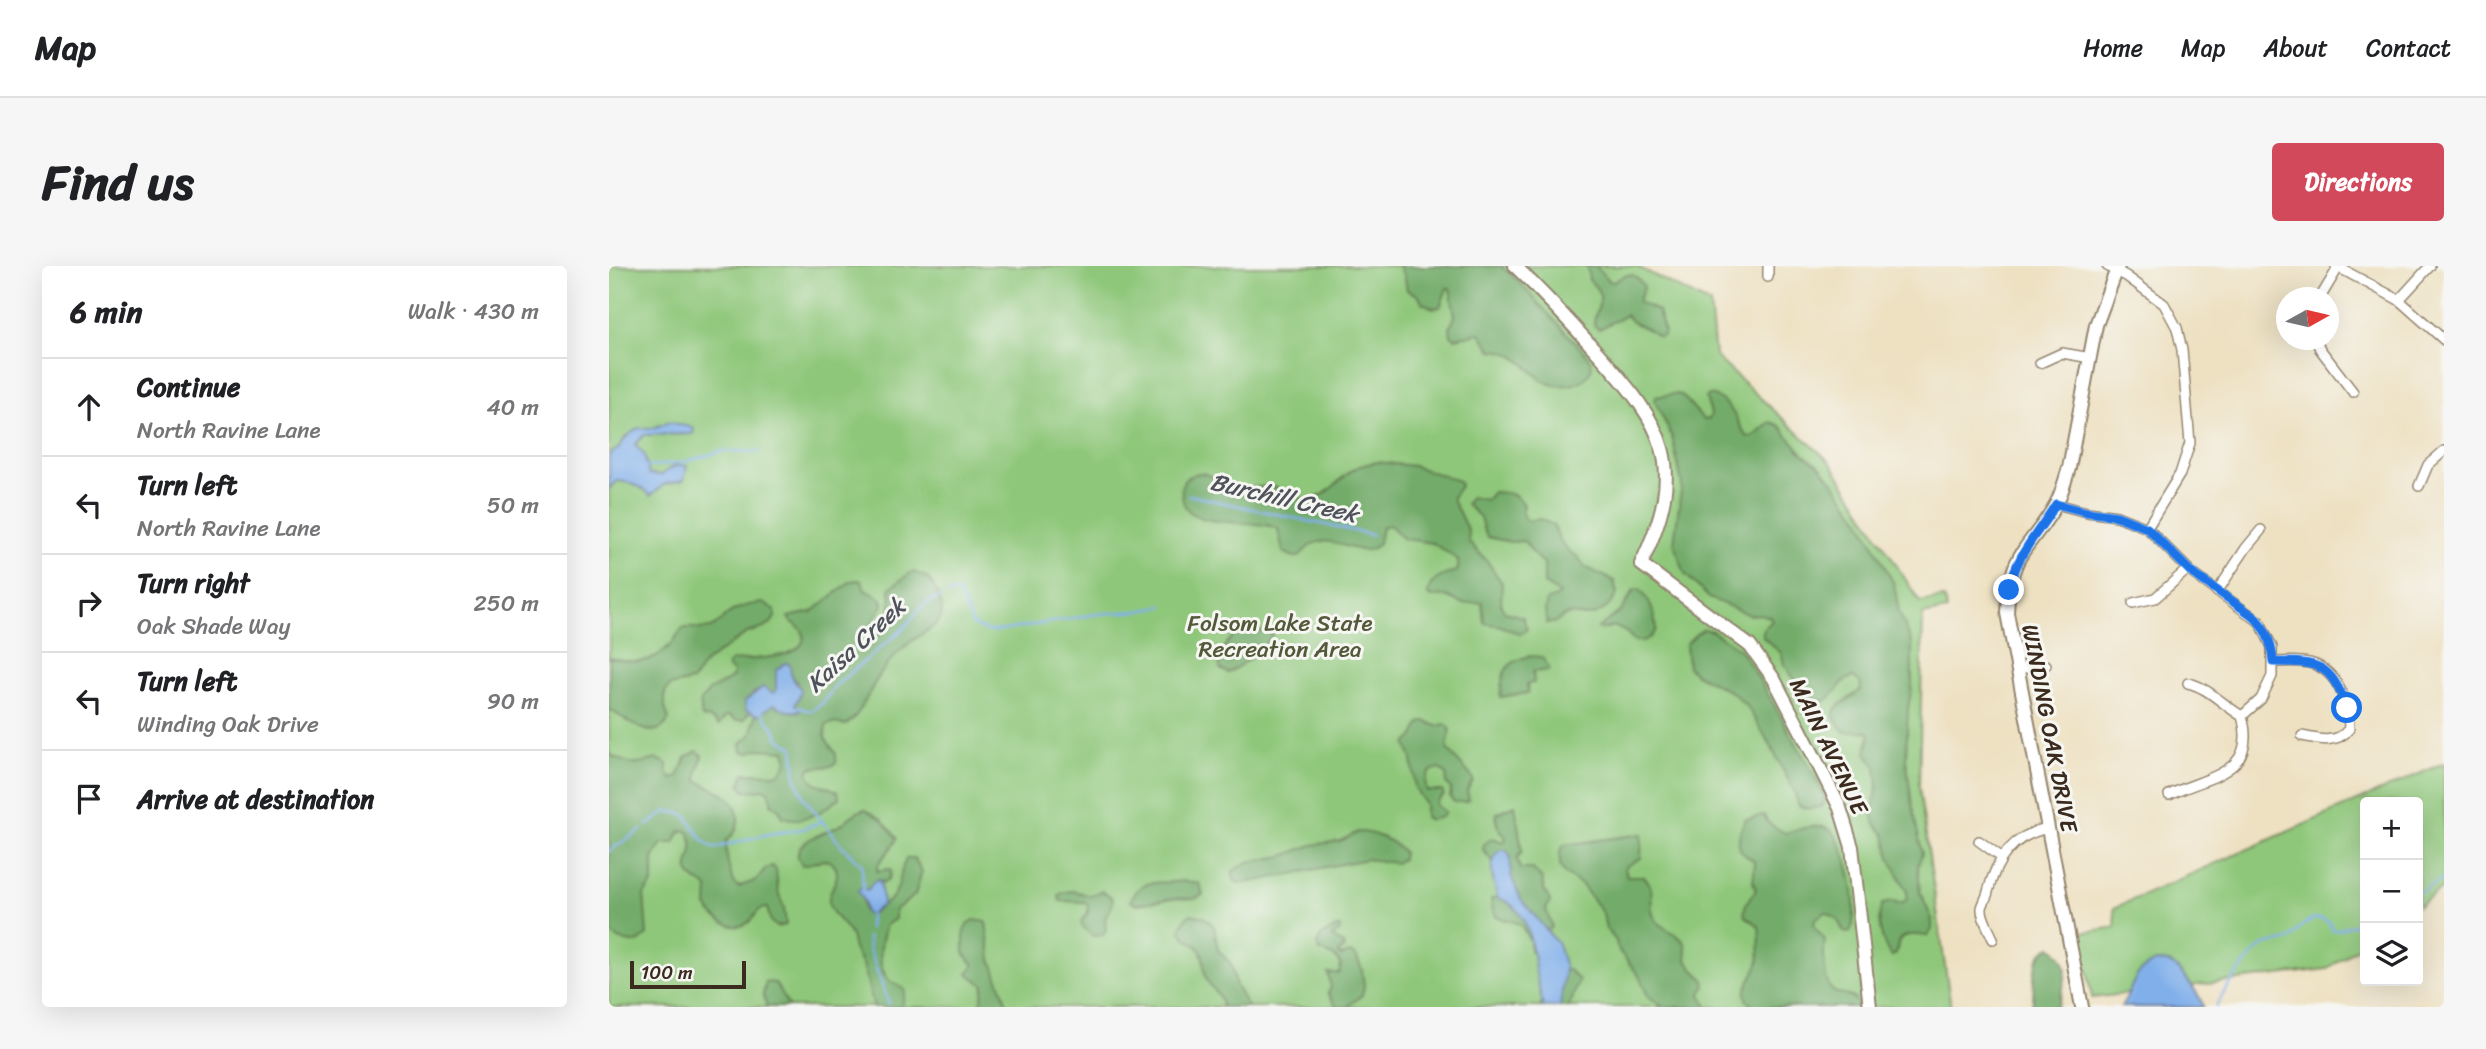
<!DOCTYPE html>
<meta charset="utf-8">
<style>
body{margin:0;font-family:Sriracha,sans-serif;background:#f6f6f6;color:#202124}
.controls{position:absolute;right:21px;bottom:21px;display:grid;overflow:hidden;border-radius:7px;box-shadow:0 7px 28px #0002}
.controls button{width:63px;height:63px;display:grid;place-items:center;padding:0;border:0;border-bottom:2px solid #e0e0e0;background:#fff;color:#202124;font:35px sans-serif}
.compass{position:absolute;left:1667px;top:21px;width:63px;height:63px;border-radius:50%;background:#fff;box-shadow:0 7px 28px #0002;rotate:82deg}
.scale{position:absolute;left:21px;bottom:18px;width:116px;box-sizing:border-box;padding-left:7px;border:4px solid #3b2a1e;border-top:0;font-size:19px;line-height:24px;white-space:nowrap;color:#3b2a1e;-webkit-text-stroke:5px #f6f6f2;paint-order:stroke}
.stop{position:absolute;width:21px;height:21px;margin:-16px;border:5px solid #1a73e8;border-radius:50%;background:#fff}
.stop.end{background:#1a73e8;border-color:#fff;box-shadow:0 2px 7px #0008}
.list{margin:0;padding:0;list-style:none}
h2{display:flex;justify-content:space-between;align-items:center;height:91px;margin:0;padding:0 28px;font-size:30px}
h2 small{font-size:23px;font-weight:400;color:#757577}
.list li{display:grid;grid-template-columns:46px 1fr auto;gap:21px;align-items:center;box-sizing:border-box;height:98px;padding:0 28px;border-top:2px solid #e0e0e0}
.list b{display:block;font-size:26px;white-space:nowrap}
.list p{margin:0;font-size:23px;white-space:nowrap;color:#757577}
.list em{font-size:23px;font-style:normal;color:#757577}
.icon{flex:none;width:38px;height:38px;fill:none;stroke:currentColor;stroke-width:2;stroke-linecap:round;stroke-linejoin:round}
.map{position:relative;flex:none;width:1835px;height:741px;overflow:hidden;border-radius:7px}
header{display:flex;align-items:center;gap:42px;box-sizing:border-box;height:98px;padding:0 35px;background:#fff;border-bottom:2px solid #e0e0e0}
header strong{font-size:33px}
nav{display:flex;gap:38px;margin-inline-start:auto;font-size:24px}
.intro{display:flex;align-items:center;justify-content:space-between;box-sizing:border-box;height:168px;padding:0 42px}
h1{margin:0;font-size:49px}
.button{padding:18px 32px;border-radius:7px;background:#d1495b;color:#fff;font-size:24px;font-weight:700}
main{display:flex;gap:42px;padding:0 42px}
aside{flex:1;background:#fff;border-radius:7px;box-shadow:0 7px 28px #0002}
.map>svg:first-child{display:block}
</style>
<header>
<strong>Map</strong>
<nav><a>Home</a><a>Map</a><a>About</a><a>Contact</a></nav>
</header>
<div class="intro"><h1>Find us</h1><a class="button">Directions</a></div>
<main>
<aside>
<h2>6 min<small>Walk · 430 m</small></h2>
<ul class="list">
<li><svg class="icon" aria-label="ahead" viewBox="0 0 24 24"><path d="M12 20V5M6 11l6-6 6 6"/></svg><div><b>Continue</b><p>North Ravine Lane</p></div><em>40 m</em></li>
<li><svg class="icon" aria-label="left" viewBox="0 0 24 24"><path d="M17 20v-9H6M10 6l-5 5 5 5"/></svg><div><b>Turn left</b><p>North Ravine Lane</p></div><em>50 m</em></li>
<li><svg class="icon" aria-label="right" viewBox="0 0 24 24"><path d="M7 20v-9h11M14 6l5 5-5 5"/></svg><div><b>Turn right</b><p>Oak Shade Way</p></div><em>250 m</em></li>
<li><svg class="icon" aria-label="left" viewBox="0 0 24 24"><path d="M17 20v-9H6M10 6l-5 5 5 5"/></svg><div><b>Turn left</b><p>Winding Oak Drive</p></div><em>90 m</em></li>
<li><svg class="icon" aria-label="arrive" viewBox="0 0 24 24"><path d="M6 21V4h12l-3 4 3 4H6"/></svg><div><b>Arrive at destination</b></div></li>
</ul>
</aside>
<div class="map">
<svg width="1835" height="741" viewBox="0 0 1835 741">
<rect width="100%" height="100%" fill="#f6f6f2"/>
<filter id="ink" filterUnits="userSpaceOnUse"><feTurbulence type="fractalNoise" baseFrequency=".0143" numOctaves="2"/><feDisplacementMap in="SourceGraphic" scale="14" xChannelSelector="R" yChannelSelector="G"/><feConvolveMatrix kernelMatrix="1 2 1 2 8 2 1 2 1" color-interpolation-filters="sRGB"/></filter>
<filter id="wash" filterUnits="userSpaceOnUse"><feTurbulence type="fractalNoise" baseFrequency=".00686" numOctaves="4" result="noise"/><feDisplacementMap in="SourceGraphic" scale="28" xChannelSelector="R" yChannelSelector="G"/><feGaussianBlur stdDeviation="1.57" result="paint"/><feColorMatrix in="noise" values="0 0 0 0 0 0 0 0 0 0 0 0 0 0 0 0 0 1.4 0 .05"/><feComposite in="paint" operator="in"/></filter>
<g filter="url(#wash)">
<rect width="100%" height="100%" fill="#eee1c2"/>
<!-- green -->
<g fill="#8fc77a" stroke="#65784c" stroke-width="2">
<polygon points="0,0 1027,0 1101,38 1106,90 1222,197 1311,336 1335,332 1338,344 1314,349 1310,521 1342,741 0,741"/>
<polygon points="1835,497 1835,621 1809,640 1809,536 1756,536 1756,676 1718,703 1483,732 1471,667 1507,661 1505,642"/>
</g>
<!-- forest -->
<g fill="#73ac6a" stroke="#576b44" stroke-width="2">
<path d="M790,0H891L906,12L978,89C983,96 985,101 979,109C975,114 968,118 961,119C928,124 924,98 899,87C895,85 888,85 883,84L871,67L846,72L842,69L841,62L846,50L841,22H838L831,41L824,42L814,37L809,29L798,24L796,12Z"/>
<path d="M978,0H987L1000,15L1005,16C1019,5 1026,6 1035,21L1029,36L1049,45L1055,65L1054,70L1049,71L1040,64L1023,56L1017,49L990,63L985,59C985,39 1002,34 980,14Z"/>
<path d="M1065,128L1073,129L1095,154L1100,153L1102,148L1097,132L1100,129C1121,133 1127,153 1137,170L1142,171C1150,168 1153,160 1162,156L1171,160L1183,175L1194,188L1211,200L1224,216L1251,253L1285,318L1290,346L1303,378V421L1299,442L1297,493L1303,539L1313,587L1309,600L1311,626L1323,653V663L1319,670C1307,669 1300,666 1290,674L1287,688L1283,690C1272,679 1267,653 1273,638L1283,636L1291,638L1297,635L1298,626L1281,592L1276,569L1266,558L1263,547L1269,518L1267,501L1257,487L1261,467L1257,465L1236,466C1210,440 1236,440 1252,423L1251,416L1244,411C1229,415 1228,430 1214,436L1202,430L1186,414L1175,398L1172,387L1154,371V363L1163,355L1161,351L1152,348L1141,349L1100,332L1076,308L1065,277L1073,217L1063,171L1046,135L1047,131Z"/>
<path d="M768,196L805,200L850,215L851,220L844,230V235L859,265L860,276L878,295L893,317L892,340L896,346L914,351L918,363L911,368L892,360L875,357L873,336L854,338L837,330L822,331L819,329C819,311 837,310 849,304V294L824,277L795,273L781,259L773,261L770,277C753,298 725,265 702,279C697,282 694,287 690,291H685L674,286L669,263C643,250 574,268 573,228C572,221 574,213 581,210C596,201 607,215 620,220C636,226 653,217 668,222C678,225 688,234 698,233C720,233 730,210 747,202C754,198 761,198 768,196Z"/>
<path d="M884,226C898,227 907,226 915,239L913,247L917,255L931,253L944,259L951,274L959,285L969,291L976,301L1005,315L1008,328C1003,339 989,351 976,350C969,350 965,347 958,349C949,351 948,359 938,357L936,345L938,334L950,330L951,328L935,318V297L927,291L915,275L901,276L879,271L875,265L871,251L857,238L862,231L877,234Z"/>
<path d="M303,306C316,309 322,313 327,325C345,359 320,360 299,378C289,385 280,396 273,406C260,422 253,450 236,459L224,457L217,459L216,472L227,488V497L222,500L201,502L199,507C204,522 218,518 229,526L230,532C215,546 194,558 174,551L170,543L162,538V530L158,524C149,521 143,527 135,525L131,518L135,507L169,508C177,501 180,495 176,485L149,483L139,487L133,485L132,477L142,469L147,449L165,438L178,445L190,446L191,444L186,438L188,416L184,412L178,397L167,404V425L164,427L147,425L136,435L140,446L135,454H127L121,450H117L110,459L103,453L93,451L91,436L101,424L120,414L124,410V405L119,402V398L124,395C141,392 201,394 194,367C192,360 183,358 179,351L203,346L242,315L249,314L253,315L256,324C290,338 267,339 261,363L264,371C286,366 282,339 281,322Z"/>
<path d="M1030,323C1041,333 1046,349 1047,364C1041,373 1037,376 1026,375L1017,366L1005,360L992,364L989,362L1012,345L1025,324Z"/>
<path d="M154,337L166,344V351L162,357L155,362L138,367L108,388L96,397L83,415L61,420L56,426V442L60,453C46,481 16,452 0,443V391C27,398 44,399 64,376C68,371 69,366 74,363C82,359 92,365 101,362C109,359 112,354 118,349C127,341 143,338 154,337Z"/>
<polygon points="1095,363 1103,365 1131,384 1143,401 1203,505 1215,529 1216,536 1213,540 1201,543 1190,540 1185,525 1159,475 1139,442 1124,427 1085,407 1079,401 1077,378 1087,368"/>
<path d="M656,365L664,368L649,387L619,407L611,403C608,390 619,370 633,366C640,365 649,366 656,365Z"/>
<path d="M920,390L933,391L941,404L924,406L925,417L918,418L919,427L891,431C893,406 895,397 920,390Z"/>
<path d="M816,455L828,460L836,458L841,462L838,483L863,511L864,515L858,524L860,534L856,536H845L841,531L842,523L837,517L838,510C827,493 812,510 818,525H833L835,529L829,534L827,539L836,546L833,551L821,554L816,551V538L806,522L803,493L797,478L805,470L811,457Z"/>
<path d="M88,485L93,489C92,499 87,504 88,514C106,526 126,526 129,551C130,564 125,567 117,576C117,588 120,613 129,621L146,615L156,603L163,600L167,603L169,625L175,642L177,659L168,661L162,656L158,642C147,642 149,648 141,655C126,668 105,654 98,640L99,622C94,616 84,615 81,609C73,597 91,585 79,566L74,564L69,568L65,577H53L44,592V617L35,629L38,669L28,677L12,674L2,668L0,656V486L3,490C10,493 17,497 25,498C39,500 43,487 58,498V506L63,513L69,511L77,491Z"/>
<path d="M906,539L913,585L908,593L911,603H924L933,613L935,624L941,635L937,643L943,661L937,666L928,690L921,685V675L912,659C895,650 883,658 882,633L892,630L894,593L883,595L874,584L875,578L884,572L894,576L897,574L896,570C889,561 886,559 888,547Z"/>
<path d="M256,543L272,553L288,572C283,585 267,595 268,605L280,603L282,605L280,613L273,617L271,614L264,616L253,632L255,645L264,647C270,640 280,637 285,629C293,617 290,603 298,592H305L313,605L306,629L286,644V653L277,659C272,674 266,702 281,715C285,718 291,720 296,724L293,741H265C261,727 258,713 254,699C253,694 248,690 246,685C243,680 244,675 242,670C237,658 223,651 220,638C217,624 236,610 224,598C215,589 203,599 193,599C175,575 220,567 233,558C241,552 245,546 256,543Z"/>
<path d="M1155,549L1159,557L1176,567C1190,565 1203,556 1218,562C1239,570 1253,652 1240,667L1235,666L1228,653L1217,646L1206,653L1205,660L1216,674C1214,685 1215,718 1223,724C1229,729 1238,728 1245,732L1250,741H1146C1125,732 1144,712 1149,698C1151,690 1151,668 1150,660L1136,650C1133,639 1141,632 1147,624L1144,617L1146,597C1144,593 1140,592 1136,589C1125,581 1131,564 1136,554Z"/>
<path d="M749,566C763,565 785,575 794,586L793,593L786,597L758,593L632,618C625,615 623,613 624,605L639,596L674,590L703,579L731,575Z"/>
<path d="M1033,568L1032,592L1016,601L1018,610H1034C1049,622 1038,636 1045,651C1051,663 1067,665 1075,676C1079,682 1076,680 1077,686C1077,699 1086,705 1095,713L1096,720L1092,728L1098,741H1054L1039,730L1029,708L1010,685L1006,673L997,663L994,648L973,619L956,608L951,600V585L955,579Z"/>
<path d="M573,615L591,618L594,629L585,633L565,632L529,638L521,635C535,608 547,620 573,615Z"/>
<path d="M465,625L482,630L492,625C512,633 502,640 496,653L497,663L494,669L484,670L473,660L472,655L479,647V640L476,636L451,635L450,629L455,626Z"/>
<path d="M582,648L595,651L605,660L609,684L622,698L627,720L639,741H613C612,727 601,723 597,712C593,702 597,693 591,684C585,675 575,675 571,664L576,653Z"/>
<polygon points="365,654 377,656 382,693 399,741 371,741 375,719 359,708 365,699 355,687 355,665 358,658"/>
<polygon points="728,661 731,661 731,665 723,671 734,678 735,682 729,687 732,690 741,687 747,690 753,703 755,721 753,729 738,741 728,741 719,727 722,722 719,707 730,707 732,698 726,691 710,684 708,678 711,671"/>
<path d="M1442,681C1466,697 1455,718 1448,741H1423C1427,720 1419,691 1442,681Z"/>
<polygon points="956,704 960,704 970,714 960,741 931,741"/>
<polygon points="157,716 166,717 180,741 158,741 154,729"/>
</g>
<!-- water -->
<g fill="#80afea" stroke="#5e6c84" stroke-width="2">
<path d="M60,156L85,162L84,168L35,169L26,179L35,188L40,208L52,209L67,199L78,200L75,214L56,218L41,230C36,221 17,215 7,215L0,223V189L11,181L15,173L29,162L41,163Z"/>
<path d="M176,397L180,398C182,402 181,407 183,411C189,423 198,420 186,438L191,445H178L165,438L150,449L137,444L136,435L154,421L164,427L167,425V404Z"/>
<path d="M892,584H897L901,590L902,609L911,632L949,678L956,702L951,741H934C932,730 930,719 927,708C922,680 922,642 889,632C884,615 877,597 892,584Z"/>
<polygon points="271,614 274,638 261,649 256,647 255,636 249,625 251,622 259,624 264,616"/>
<path d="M1547,696C1551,696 1555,695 1558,696C1570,700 1592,730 1594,741H1512C1526,721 1521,706 1547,696Z"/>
</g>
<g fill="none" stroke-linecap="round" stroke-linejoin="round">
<!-- stream -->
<g stroke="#80afea" stroke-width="2.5">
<polyline points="37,201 75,196 113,185 150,186"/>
<polyline points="580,229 763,269"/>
<polyline points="339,328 349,326 364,359 377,365 391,365 488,348 530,345 554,340"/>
<polyline points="188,441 202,445 207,442 215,436 227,419 294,363 314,339 331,331"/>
<polyline points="153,445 159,456 166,463 170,473 184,481 187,513 195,532 232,579 253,599 254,624"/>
<path d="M39,559L58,545L75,548C85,558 91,577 106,582L159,568L194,563L213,555"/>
<polyline points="0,585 32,564"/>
<polyline points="1809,627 1835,612"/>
<polyline points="260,663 261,647"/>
<polyline points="259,671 260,683 280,738"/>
<path d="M1607,741C1612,728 1642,687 1654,680C1662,675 1672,679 1680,673C1692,664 1700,644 1721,657L1723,664H1729L1756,654"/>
</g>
</g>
</g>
<g filter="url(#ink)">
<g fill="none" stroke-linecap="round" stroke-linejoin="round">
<defs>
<g id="street">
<polyline points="1159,0 1159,11"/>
<polyline points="1498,0 1517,10 1555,38 1568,62 1573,84 1581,177 1571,208 1538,262"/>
<polyline points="1727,0 1790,34 1835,74"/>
<polyline points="1711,32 1729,2"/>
<polyline points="1790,34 1821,0"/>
<polyline points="1707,74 1711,83 1744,126"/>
<polyline points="1431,97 1453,87 1482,92"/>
<polyline points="1810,220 1819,199 1835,185"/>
<polyline points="1447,238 1478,246 1508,250 1538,262 1583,307 1651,356 1663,381 1663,410 1652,433 1633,450"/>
<polyline points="1608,326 1637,282 1652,264"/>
<polyline points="1524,337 1546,332 1579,303"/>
<path d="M1664,396C1677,396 1691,394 1704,398C1729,406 1740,438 1740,463C1728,478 1711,474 1693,470"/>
<polyline points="1408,403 1437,399"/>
<path d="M1579,417C1599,421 1615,440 1633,450"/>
<path d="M1560,529C1601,509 1649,508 1633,450"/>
<polyline points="1370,575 1392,591"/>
<path d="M1384,673C1381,665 1372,651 1373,642C1374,637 1378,631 1379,626C1387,593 1404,569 1439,562"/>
</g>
<g id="secondary">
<path d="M906,0C934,27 961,56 987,85C1057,162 1079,199 1032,298L1141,380L1165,413L1207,494L1231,542L1243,581L1261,741"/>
<path d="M1473,741L1398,347C1399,325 1402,302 1415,284C1426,268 1438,255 1447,238C1453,227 1456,214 1460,202L1487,59L1509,0"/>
</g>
</defs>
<!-- street casing -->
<use href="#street" stroke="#948670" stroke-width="12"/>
<!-- secondary casing -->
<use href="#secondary" stroke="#948670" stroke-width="16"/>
<!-- street -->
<use href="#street" stroke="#fff" stroke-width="9"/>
<!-- secondary -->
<use href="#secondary" stroke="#fff" stroke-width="12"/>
</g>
</g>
<g fill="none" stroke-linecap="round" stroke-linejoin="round" filter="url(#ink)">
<!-- route -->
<path stroke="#1a73e8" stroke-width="9" d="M1400,324C1406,290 1430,266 1447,238L1478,246L1508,250L1538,262L1583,307L1643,349C1657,361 1663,377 1664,396C1710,396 1721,397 1738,442"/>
</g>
<g text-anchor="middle" stroke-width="6" stroke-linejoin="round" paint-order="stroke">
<!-- park labels -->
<g font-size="23" fill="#54593a" stroke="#f6f6f2">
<text x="671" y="365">Folsom Lake State<tspan x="671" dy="26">Recreation Area</tspan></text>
</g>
<!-- street labels -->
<g font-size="23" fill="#3b2a1e" stroke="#f6f6f2">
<text transform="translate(1441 462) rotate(79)" y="8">WINDING OAK DRIVE</text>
<text transform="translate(1220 480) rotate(64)" y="8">MAIN AVENUE</text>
</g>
<!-- water labels -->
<g font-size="24" font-style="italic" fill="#50525b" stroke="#f6f6f2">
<text transform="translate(675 232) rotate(13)" y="8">Burchill Creek</text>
<text transform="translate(247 379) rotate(-43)" y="8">Kaisa Creek</text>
</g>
</g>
</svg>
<div class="controls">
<button>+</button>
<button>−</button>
<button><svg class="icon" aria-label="layers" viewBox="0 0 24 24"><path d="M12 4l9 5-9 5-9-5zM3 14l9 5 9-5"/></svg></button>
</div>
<svg class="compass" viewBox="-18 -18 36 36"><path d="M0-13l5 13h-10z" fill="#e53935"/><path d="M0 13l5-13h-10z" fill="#757577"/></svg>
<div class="scale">100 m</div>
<div class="stop" style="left:1738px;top:442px"></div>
<div class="stop end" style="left:1400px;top:324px"></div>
</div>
</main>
